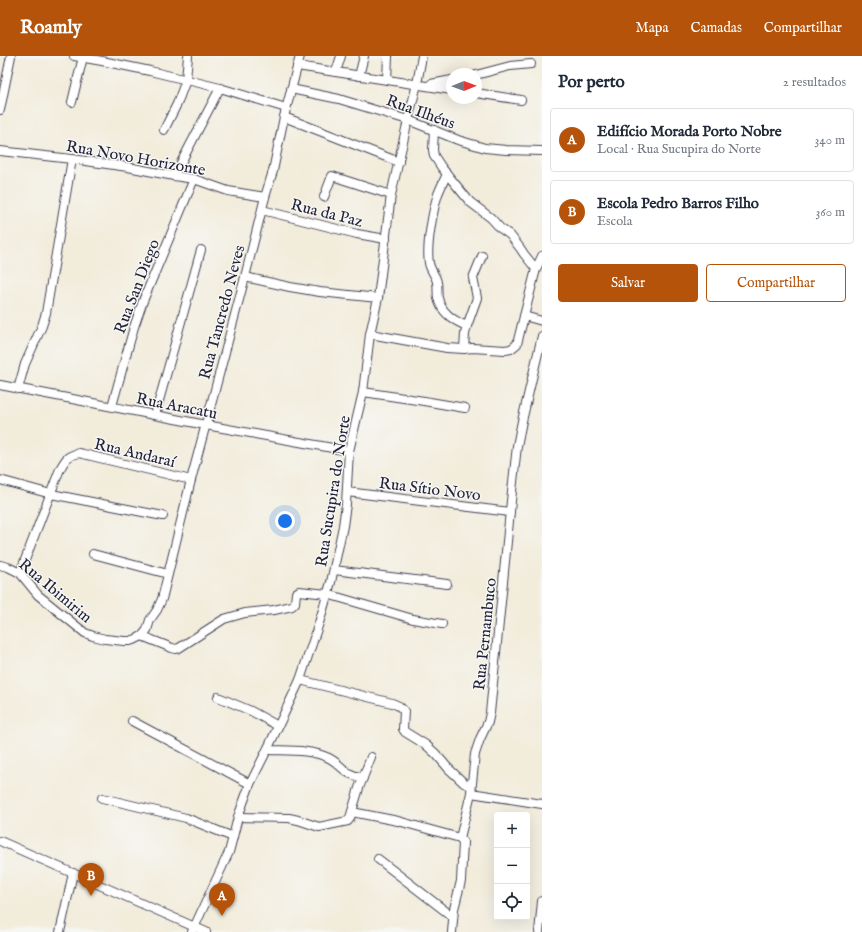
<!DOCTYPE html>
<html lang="pt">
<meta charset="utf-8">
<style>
body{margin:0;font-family:"IM FELL English",serif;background:#f6f6f7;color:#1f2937}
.controls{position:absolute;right:12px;bottom:12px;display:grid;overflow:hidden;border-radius:4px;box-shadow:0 4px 16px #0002}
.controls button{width:36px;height:36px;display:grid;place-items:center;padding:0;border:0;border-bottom:1px solid #e0e1e3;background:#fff;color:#1f2937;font:20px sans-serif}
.compass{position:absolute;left:446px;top:12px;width:36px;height:36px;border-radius:50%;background:#fff;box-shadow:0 4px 16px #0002;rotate:89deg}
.you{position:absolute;left:285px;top:465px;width:14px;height:14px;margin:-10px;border:3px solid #fff;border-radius:50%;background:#1a73e8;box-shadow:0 0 0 6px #1a73e833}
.badge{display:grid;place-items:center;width:26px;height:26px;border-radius:50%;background:#b45309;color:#fff;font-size:13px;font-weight:700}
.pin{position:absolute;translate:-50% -33px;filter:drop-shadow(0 1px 2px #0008)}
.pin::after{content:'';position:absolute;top:21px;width:14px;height:12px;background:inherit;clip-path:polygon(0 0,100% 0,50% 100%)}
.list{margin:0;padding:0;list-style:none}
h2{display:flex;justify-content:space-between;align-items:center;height:52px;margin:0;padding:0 16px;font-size:17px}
h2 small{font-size:13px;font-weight:400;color:#747a83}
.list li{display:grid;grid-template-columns:26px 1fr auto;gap:12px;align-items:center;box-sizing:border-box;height:64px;margin:0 8px 8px;padding:0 8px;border:1px solid #e0e1e3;border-radius:4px}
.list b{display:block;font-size:15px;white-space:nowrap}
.list p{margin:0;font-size:13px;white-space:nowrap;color:#747a83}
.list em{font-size:13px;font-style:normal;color:#747a83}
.actions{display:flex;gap:8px;padding:12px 16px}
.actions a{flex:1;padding:9px 0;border:1px solid #b45309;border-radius:4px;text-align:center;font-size:14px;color:#b45309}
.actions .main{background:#b45309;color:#fff}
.icon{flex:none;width:22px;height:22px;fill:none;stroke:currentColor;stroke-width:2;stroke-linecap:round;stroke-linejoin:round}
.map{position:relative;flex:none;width:542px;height:876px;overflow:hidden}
header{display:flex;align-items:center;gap:24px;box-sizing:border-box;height:56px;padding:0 20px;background:#b45309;color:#fff}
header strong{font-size:19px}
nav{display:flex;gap:22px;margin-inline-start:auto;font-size:14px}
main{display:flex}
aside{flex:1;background:#fff}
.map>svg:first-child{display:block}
</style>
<header>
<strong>Roamly</strong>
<nav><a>Mapa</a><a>Camadas</a><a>Compartilhar</a></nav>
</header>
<main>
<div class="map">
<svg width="542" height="876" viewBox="0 0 542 876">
<rect width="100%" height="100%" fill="#f6f6f2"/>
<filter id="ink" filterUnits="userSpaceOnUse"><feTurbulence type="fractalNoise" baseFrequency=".025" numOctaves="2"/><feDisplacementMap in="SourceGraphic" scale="8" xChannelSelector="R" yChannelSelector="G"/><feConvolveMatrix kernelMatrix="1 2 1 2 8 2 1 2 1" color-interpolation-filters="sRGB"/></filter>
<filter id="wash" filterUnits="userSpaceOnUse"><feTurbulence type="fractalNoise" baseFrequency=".012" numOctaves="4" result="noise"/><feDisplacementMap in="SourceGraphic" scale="16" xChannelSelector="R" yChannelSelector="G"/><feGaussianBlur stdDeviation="0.9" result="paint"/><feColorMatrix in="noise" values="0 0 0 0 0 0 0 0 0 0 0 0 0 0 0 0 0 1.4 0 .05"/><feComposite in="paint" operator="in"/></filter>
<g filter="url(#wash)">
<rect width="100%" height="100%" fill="#f2ecdb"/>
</g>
<g filter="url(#ink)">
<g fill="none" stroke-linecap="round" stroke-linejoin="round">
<defs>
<g id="minor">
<polyline points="74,0 102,5 150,15 220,32 286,52"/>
<polyline points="297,10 452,34"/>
<polyline points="336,16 341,0"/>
<polyline points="476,19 510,10 531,8"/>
<polyline points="359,20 364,0"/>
<polyline points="387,24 388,0"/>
<polyline points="431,28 452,24"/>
<polyline points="291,33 339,43 408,64 458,84 485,92 506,94 542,95"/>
<polyline points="476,37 521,44"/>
<polyline points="72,46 83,1"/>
<polyline points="0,54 11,0"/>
<polyline points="284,61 399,106"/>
<polyline points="164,74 177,48 186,24 188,0"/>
<polyline points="434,74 433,94 434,100 442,112 470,146 491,162 500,172 510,179 520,192 524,198 536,213"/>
<polyline points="0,95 72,103 128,111 174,120 194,123 228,135 265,141"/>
<path d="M447,118C444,124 441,131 438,138C433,154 426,190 429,207C430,214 436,220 437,226C438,231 437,237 438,242C441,256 454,265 467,270L465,278L464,293"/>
<polyline points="174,120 220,32"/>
<polyline points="324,141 332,120 391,139"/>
<polyline points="262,154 357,178 386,183"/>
<polyline points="245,221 290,231 320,236 378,242"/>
<polyline points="524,260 542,265"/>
<polyline points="467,270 477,242 473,222 482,200"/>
<polyline points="370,278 447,292 464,293 472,292 505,294 511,293 517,288 536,213 542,200"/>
<polyline points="0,329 206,369 349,395"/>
<polyline points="18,333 25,308 42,270 46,257 72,103"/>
<polyline points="363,336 424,345 465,352"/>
<polyline points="112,350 134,271 143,245 194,123"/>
<polyline points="155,359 201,194"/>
<polyline points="0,424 51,438 163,460"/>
<polyline points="347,436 510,456"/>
<polyline points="93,498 168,518"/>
<polyline points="0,509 8,511 20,517 38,539 85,577 93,580 105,583 124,585 130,585 136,583 142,580 147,574 150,564 157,554 162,543 191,424 245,221 265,141 273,115 284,61 300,0"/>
<polyline points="334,514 447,528"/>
<path d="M20,517L60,413C66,402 67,400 79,397L191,424"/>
<polyline points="142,580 172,592 176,593 179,592 224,563 245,557 274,554 292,550 295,547 296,537 299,535 327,538 413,563 442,568"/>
<polyline points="300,624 392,647 399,650 404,655 403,673 405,676 426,689 436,698 448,712 464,727 471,730"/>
<polyline points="218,641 251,655 278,670"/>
<polyline points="132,665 250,728"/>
<path d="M267,694C288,695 310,693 329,702C337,706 339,710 346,715C350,719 357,720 363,722"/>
<polyline points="471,737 542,748"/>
<polyline points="102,742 186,762 233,781"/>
<polyline points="352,756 398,765 460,782"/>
<polyline points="238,761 289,762 298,764 319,771 348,765 350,762 359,732 371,701"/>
<polyline points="0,785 206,876"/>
<polyline points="378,803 453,861"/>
<polyline points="60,876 73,817"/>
<polyline points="192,876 229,796 233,781 238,761 250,728 267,694 300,624 319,567 331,526 343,470 346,448 349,395 363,336 370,278 378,242 391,139 408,64 417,28 422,0"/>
<polyline points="452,876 454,853 461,825 463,786 460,782 471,737 475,698 480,683 488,666 490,657 512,435 517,390 522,365 542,280"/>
<polyline points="539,876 542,845"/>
</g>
</defs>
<!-- minor casing -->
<use href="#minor" stroke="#414053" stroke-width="10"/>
<!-- minor -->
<use href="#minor" stroke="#fff" stroke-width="8"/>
</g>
</g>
<g text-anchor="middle" stroke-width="3" stroke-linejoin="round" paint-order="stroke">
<!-- street labels -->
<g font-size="16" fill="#22223b" stroke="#f6f6f2">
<text transform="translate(421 55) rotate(20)" y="6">Rua Ilhéus</text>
<text transform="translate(136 101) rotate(10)" y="6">Rua Novo Horizonte</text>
<text transform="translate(327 156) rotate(14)" y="6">Rua da Paz</text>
<text transform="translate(136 230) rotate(-69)" y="6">Rua San Diego</text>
<text transform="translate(221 256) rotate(-75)" y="6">Rua Tancredo Neves</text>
<text transform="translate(177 349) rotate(11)" y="6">Rua Aracatu</text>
<text transform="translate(135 396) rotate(13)" y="6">Rua Andaraí</text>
<text transform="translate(430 432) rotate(7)" y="6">Rua Sítio Novo</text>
<text transform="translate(332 435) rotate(-81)" y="6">Rua Sucupira do Norte</text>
<text transform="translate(56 534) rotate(40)" y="6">Rua Ibimirim</text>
<text transform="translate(484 578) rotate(-84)" y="6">Rua Pernambuco</text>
</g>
</g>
</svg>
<div class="controls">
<button>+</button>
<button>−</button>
<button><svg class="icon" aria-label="locate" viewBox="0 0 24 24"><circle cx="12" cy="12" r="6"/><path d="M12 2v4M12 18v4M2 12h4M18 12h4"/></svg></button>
</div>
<svg class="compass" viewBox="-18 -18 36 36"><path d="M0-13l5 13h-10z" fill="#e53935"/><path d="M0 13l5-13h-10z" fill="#747a83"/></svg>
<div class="you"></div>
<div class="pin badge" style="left:222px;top:860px">A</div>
<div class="pin badge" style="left:91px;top:840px">B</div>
</div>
<aside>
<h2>Por perto<small>2 resultados</small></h2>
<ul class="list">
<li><span class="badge">A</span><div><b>Edifício Morada Porto Nobre</b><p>Local · Rua Sucupira do Norte</p></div><em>340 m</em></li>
<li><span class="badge">B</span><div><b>Escola Pedro Barros Filho</b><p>Escola</p></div><em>360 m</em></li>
</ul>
<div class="actions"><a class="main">Salvar</a><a>Compartilhar</a></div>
</aside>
</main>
